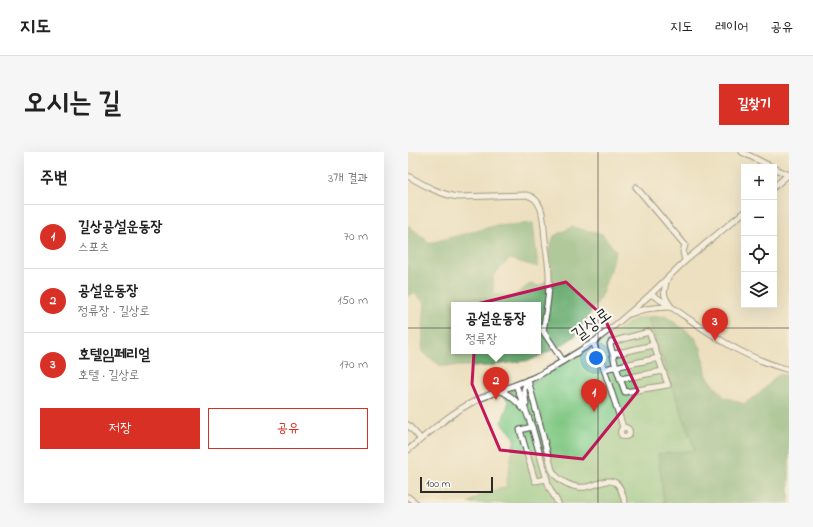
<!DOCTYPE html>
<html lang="ko">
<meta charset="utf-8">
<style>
body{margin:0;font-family:"Indie Flower","Poor Story",sans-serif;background:#f6f6f6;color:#222}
.controls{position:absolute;right:12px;top:12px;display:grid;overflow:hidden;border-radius:0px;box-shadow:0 4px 16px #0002}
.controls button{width:36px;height:36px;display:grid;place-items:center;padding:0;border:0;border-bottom:1px solid #e0e0e0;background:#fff;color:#222;font:20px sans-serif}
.scale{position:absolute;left:12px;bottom:10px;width:73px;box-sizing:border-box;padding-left:4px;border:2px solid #2b2b2b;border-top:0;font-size:11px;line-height:14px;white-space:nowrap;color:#2b2b2b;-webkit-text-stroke:3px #fdfcf7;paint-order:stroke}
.you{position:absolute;left:188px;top:206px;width:14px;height:14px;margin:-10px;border:3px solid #fff;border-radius:50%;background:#1a73e8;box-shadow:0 0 0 6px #1a73e833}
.badge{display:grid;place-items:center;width:26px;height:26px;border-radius:50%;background:#d93025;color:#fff;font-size:13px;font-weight:700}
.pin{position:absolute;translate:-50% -33px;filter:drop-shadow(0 1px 2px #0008)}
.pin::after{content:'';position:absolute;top:21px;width:14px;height:12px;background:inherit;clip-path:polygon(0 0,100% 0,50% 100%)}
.popup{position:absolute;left:43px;top:150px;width:90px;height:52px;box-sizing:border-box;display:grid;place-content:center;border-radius:0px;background:#fff;filter:drop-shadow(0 1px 3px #0005);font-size:13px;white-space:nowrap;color:#767676}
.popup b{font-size:15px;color:#222}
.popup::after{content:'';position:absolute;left:50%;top:100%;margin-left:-8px;border:8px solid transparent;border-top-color:#fff}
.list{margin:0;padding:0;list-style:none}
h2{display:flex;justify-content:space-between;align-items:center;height:52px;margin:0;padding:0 16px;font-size:17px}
h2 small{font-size:13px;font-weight:400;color:#767676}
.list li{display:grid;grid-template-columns:26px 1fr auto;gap:12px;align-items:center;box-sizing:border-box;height:64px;padding:0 16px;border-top:1px solid #e0e0e0}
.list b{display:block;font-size:15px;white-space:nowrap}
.list p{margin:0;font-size:13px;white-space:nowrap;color:#767676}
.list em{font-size:13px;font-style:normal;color:#767676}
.actions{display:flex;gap:8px;padding:12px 16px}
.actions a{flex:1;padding:9px 0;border:1px solid #d93025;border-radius:0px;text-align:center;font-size:14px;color:#d93025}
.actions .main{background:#d93025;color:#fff}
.icon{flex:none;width:22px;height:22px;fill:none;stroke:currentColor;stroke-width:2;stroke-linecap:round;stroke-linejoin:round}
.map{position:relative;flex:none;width:381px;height:351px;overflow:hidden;border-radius:0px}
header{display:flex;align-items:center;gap:24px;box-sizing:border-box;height:56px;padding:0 20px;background:#fff;border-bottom:1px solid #e0e0e0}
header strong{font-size:19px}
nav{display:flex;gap:22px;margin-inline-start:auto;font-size:14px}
.intro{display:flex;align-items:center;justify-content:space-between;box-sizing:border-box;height:96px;padding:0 24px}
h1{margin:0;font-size:28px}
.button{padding:10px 18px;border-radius:0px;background:#d93025;color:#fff;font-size:14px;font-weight:700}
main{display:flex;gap:24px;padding:0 24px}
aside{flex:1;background:#fff;border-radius:0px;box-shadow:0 4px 16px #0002}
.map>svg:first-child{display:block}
</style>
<header>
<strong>지도</strong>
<nav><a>지도</a><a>레이어</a><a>공유</a></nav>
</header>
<div class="intro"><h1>오시는 길</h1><a class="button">길찾기</a></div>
<main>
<aside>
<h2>주변<small>3개 결과</small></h2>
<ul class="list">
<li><span class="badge">1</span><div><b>길상공설운동장</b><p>스포츠</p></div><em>70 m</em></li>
<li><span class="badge">2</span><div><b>공설운동장</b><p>정류장 · 길상로</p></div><em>150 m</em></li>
<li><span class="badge">3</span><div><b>호텔임페리얼</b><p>호텔 · 길상로</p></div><em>170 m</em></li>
</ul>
<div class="actions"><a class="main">저장</a><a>공유</a></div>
</aside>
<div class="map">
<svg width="381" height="351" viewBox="0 0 381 351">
<rect width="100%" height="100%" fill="#fdfcf7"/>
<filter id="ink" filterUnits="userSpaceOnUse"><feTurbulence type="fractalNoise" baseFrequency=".025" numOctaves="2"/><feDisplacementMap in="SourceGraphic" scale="8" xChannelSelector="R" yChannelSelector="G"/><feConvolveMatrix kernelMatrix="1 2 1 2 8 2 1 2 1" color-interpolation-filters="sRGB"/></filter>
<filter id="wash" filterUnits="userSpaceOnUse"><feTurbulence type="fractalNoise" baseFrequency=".012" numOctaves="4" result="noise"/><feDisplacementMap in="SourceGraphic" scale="16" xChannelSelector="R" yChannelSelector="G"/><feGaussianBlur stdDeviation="0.9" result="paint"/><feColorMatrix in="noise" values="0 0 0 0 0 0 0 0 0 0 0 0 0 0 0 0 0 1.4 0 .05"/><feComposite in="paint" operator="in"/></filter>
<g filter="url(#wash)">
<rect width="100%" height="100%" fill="#ede0c0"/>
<!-- green -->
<polygon fill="#80c782" stroke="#567956" points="239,165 287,298 251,302 256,351 60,351 71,344 98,335 107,286 94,270 101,250 94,243 132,226 228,167"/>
<!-- forest -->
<g fill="#68ac70" stroke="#4a6c4e" fill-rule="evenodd">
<path d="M125,71L130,115L102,107L85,123V142L104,145L122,132L132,134L144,124L141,99L146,84L164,75L194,82L208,99L193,145L167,184L154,193L123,208L79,214H33L14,200L15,175L17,151L6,141L0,144V73L22,91L86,74ZM46,153H130V199H46Z"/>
<polygon points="257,164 286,184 293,196 299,224 316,245 336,252 352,241 371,222 381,224 381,351 256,351 250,302 287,298 240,165"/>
</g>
</g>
<g filter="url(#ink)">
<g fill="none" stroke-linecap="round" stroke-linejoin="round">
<defs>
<g id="minor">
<polyline points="334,0 364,15"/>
<polyline points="366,16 380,23"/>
<path d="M0,24C16,33 31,42 50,45L118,43C137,46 135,72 137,87C138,99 141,111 141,124C142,142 138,161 135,179L155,209"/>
<polyline points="228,35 277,93 275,100 277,109"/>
<polyline points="366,35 381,22"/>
<path d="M259,127C256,138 254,143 262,153"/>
<polyline points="243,142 277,109 336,60"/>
<path d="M222,162C235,156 249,155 263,155"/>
<polygon points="241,180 260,233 217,240 208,215 202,192 203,190"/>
<polyline points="185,190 196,217 215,275"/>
<polyline points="205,202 246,193"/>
<polyline points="196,217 251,206"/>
<polyline points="212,227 255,219"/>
<path d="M120,228L144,318C150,329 165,337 178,335C188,334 199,325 208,331C214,335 215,345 217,351"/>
<polyline points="108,233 124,275 141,335 150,351"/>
<path d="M92,239C102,241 110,252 117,258"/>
<polyline points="118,252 116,237 120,228"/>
<polyline points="0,273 13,287"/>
<polyline points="124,275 112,278 127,329 139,327"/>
<circle cx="217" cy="280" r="4.5"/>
<path d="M0,298C21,281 42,261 67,249C88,239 111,233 131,223C149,213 167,202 184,191C205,176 224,159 243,142C269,158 294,177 321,193C340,204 360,212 381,218"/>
<polyline points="0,345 8,351"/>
</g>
</defs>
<!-- minor casing -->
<use href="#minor" stroke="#484641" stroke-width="7"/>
<!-- minor -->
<use href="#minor" stroke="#fff" stroke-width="5"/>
</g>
</g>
<!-- marked area -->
<path d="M0 0H381V351H0ZM158,130L196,165L230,239L175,307L92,298L64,232L69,152Z" fill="#ede0c0" fill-opacity=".55" fill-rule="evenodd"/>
<path fill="none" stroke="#c2185b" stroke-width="3" stroke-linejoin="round" d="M158,130L196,165L230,239L175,307L92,298L64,232L69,152Z"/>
<!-- grid -->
<path fill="none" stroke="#2b2b2b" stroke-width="1" stroke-opacity="0.55" d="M190,0V351M0,176H381"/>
<g text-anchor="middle" stroke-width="4" stroke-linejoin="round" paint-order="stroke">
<!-- street labels -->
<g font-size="18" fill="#2b2b2b" stroke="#fdfcf7">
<text transform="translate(183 172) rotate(-36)" y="6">길상로</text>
</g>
</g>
</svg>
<div class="controls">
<button>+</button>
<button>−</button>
<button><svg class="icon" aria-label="locate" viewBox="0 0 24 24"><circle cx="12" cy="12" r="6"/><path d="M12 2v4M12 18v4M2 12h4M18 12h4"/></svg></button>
<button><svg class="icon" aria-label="layers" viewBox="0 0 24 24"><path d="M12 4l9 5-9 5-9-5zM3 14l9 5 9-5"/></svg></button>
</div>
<div class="scale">100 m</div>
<div class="you"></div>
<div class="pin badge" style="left:186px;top:260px">1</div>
<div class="pin badge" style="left:88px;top:248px">2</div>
<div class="popup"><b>공설운동장</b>정류장</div>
<div class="pin badge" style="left:307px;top:189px">3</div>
</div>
</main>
